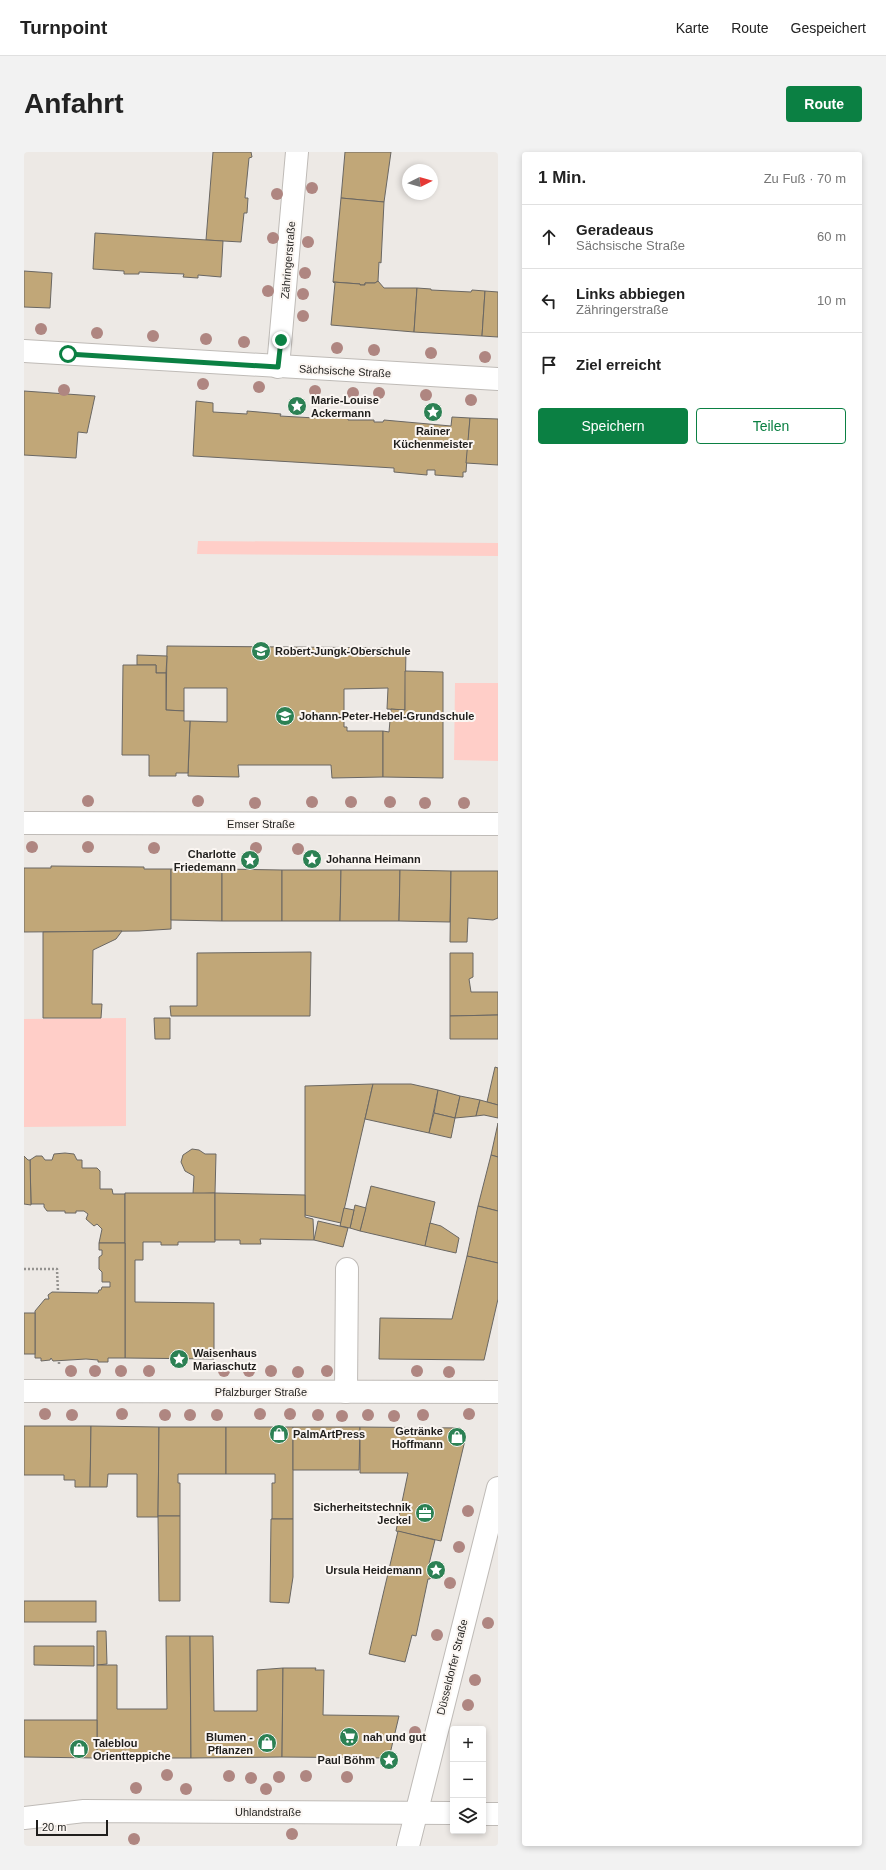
<!DOCTYPE html>
<html lang="de">
<meta charset="utf-8">
<style>
body{margin:0;font-family:Helvetica,sans-serif;background:#f2f2f2;color:#222}
.controls{position:absolute;right:12px;bottom:12px;display:grid;overflow:hidden;border-radius:4px;box-shadow:0 2px 6px #0003}
.controls button{width:36px;height:36px;display:grid;place-items:center;padding:0;border:0;border-bottom:1px solid #e0e0e0;background:#fff;color:#222;font:20px sans-serif}
.compass{position:absolute;left:378px;top:12px;width:36px;height:36px;border-radius:50%;background:#fff;box-shadow:0 2px 6px #0003;rotate:84deg}
.scale{position:absolute;left:12px;bottom:10px;width:72px;box-sizing:border-box;padding-left:4px;border:2px solid #201f1d;border-top:0;font-size:11px;line-height:14px;white-space:nowrap;color:#201f1d;-webkit-text-stroke:3px #fbf6f2;paint-order:stroke}
.stop{position:absolute;width:12px;height:12px;margin:-9px;border:3px solid #0b8043;border-radius:50%;background:#fff}
.stop.end{background:#0b8043;border-color:#fff;box-shadow:0 1px 4px #0008}
.list{margin:0;padding:0;list-style:none}
h2{display:flex;justify-content:space-between;align-items:center;height:52px;margin:0;padding:0 16px;font-size:17px}
h2 small{font-size:13px;font-weight:400;color:#767676}
.list li{display:grid;grid-template-columns:26px 1fr auto;gap:12px;align-items:center;box-sizing:border-box;height:64px;padding:0 16px;border-top:1px solid #e0e0e0}
.list b{display:block;font-size:15px;white-space:nowrap}
.list p{margin:0;font-size:13px;white-space:nowrap;color:#767676}
.list em{font-size:13px;font-style:normal;color:#767676}
.actions{display:flex;gap:8px;padding:12px 16px}
.actions a{flex:1;padding:9px 0;border:1px solid #0b8043;border-radius:4px;text-align:center;font-size:14px;color:#0b8043}
.actions .main{background:#0b8043;color:#fff}
.icon{flex:none;width:22px;height:22px;fill:none;stroke:currentColor;stroke-width:2;stroke-linecap:round;stroke-linejoin:round}
.map{position:relative;flex:none;width:474px;height:1694px;overflow:hidden;border-radius:4px}
header{display:flex;align-items:center;gap:24px;box-sizing:border-box;height:56px;padding:0 20px;background:#fff;border-bottom:1px solid #e0e0e0}
header strong{font-size:19px}
nav{display:flex;gap:22px;margin-inline-start:auto;font-size:14px}
.intro{display:flex;align-items:center;justify-content:space-between;box-sizing:border-box;height:96px;padding:0 24px}
h1{margin:0;font-size:28px}
.button{padding:10px 18px;border-radius:4px;background:#0b8043;color:#fff;font-size:14px;font-weight:700}
main{display:flex;gap:24px;padding:0 24px}
aside{flex:1;background:#fff;border-radius:4px;box-shadow:0 2px 6px #0003}
.map>svg:first-child{display:block}
</style>
<header>
<strong>Turnpoint</strong>
<nav><a>Karte</a><a>Route</a><a>Gespeichert</a></nav>
</header>
<div class="intro"><h1>Anfahrt</h1><a class="button">Route</a></div>
<main>
<div class="map">
<svg width="474" height="1694" viewBox="0 0 474 1694">
<rect width="100%" height="100%" fill="#ede9e5"/>
<!-- green -->
<g fill="#ffcec8">
<polygon points="174,389 474,391 474,404 173,402"/>
<polygon points="431,531 474,531 474,609 430,608"/>
<polygon points="102,866 102,974 0,975 0,867"/>
</g>
<!-- building -->
<g fill="#c1a778" stroke="#6a6763">
<polygon points="189,0 227,0 228,5 225,6 221,46 224,46 223,61 220,61 217,90 182,88"/>
<polygon points="321,0 367,0 360,50 317,46"/>
<polygon points="317,46 360,50 357,111 355,110 354,129 351,131 341,131 341,133 336,133 336,132 309,130"/>
<polygon points="71,81 199,89 197,125 174,123 174,126 159,125 160,122 115,120 115,122 100,122 100,119 69,117"/>
<polygon points="0,119 28,121 26,156 0,155"/>
<polygon points="354,129 360,136 393,136 390,180 307,173 311,131 309,130 336,132 336,133 341,133 341,131 351,131"/>
<polygon points="393,136 407,137 407,138 447,140 448,138 461,139 458,184 390,180"/>
<polygon points="461,139 474,140 474,185 458,184"/>
<polygon points="0,239 71,244 63,281 54,280 52,306 0,303"/>
<polygon points="172,249 189,251 189,260 223,262 223,259 257,262 256,264 291,266 292,264 324,266 324,268 350,268 350,270 359,270 360,268 427,274 428,265 446,266 442,320 439,320 439,325 411,323 411,318 403,318 403,323 370,320 370,316 169,304"/>
<polygon points="446,266 474,267 474,313 442,311"/>
<polygon points="143,494 382,496 381,558 363,557 364,536 320,537 320,575 323,575 323,579 359,579 359,625 308,626 307,613 214,613 215,625 164,624 166,569 203,570 203,536 160,536 160,559 142,558"/>
<polygon points="113,503 143,504 142,521 132,521 132,513 113,513"/>
<polygon points="99,513 132,513 132,521 142,521 142,558 160,559 160,569 166,569 164,621 152,621 152,624 125,624 125,603 98,603"/>
<polygon points="381,519 419,520 419,626 359,625 359,579 365,580 367,557 381,558"/>
<polygon points="27,714 120,715 120,717 147,717 147,777 115,779 0,780 0,716 27,716"/>
<polygon points="147,717 198,717 198,769 147,768"/>
<polygon points="198,717 258,718 258,769 198,769"/>
<polygon points="258,718 317,718 316,769 258,769"/>
<polygon points="317,718 376,718 375,769 316,769"/>
<polygon points="376,718 427,719 426,770 375,769"/>
<polygon points="427,719 474,719 474,766 469,768 444,766 443,790 426,790"/>
<polygon points="98,779 92,787 69,798 68,852 78,852 77,866 19,866 19,780"/>
<polygon points="287,800 286,864 147,864 146,854 173,854 173,801"/>
<polygon points="426,801 449,801 449,825 445,827 447,840 474,840 474,863 426,864"/>
<polygon points="474,863 474,887 426,887 426,864"/>
<polygon points="130,866 146,866 146,887 131,887"/>
<polygon points="471,915 474,916 474,953 463,950"/>
<polygon points="349,932 317,1071 281,1063 281,934"/>
<polygon points="349,932 387,932 414,938 405,981 341,967"/>
<polygon points="414,938 436,944 431,966 410,961"/>
<polygon points="436,944 456,948 452,964 431,966"/>
<polygon points="456,948 474,953 474,966 460,963 452,964"/>
<polygon points="410,961 431,966 427,986 405,981"/>
<polygon points="474,971 474,1005 467,1003"/>
<polygon points="168,997 175,998 181,1002 192,1002 191,1041 169,1042 170,1024 161,1019 157,1010 159,1003"/>
<polygon points="41,1001 50,1002 53,1008 58,1008 58,1016 73,1016 76,1019 76,1037 88,1037 89,1042 101,1042 101,1091 75,1091 78,1077 73,1072 70,1074 62,1067 64,1062 60,1059 52,1059 52,1061 41,1061 41,1059 23,1059 20,1055 20,1052 7,1052 6,1008 12,1004 18,1004 21,1008 28,1008 30,1002"/>
<polygon points="467,1003 474,1005 474,1059 454,1054"/>
<polygon points="0,1004 4,1008 6,1008 7,1053 0,1052"/>
<polygon points="347,1034 411,1050 401,1094 336,1079"/>
<polygon points="101,1041 191,1041 191,1090 154,1090 154,1093 137,1093 137,1090 119,1090 119,1108 111,1108 111,1150 190,1151 190,1207 101,1206"/>
<polygon points="191,1041 281,1043 281,1065 289,1067 290,1088 236,1087 237,1092 216,1092 216,1088 191,1088"/>
<polygon points="331,1053 342,1056 336,1079 326,1076"/>
<polygon points="454,1054 474,1059 474,1111 443,1104"/>
<polygon points="320,1056 330,1058 326,1076 316,1074"/>
<polygon points="294,1069 324,1076 319,1095 290,1088"/>
<polygon points="406,1071 417,1074 435,1086 432,1101 401,1094"/>
<polygon points="75,1091 101,1091 101,1206 84,1206 84,1210 74,1210 74,1208 62,1207 29,1209 27,1206 26,1208 17,1209 17,1206 11,1206 11,1159 21,1147 25,1147 24,1143 28,1140 74,1141 75,1138 77,1138 78,1135 86,1135 86,1130 78,1130 78,1120 75,1117 75,1105 78,1103 78,1098 75,1098"/>
<polygon points="443,1104 474,1111 474,1147 460,1208 355,1207 356,1166 428,1167"/>
<rect x="0" y="1161" width="11" height="41"/>
<polygon points="0,1274 67,1274 66,1335 51,1335 51,1328 40,1328 40,1323 0,1323"/>
<polygon points="67,1274 135,1275 134,1365 113,1365 113,1322 84,1322 83,1335 66,1335"/>
<polygon points="135,1275 202,1275 202,1322 154,1322 154,1331 156,1331 156,1364 134,1364"/>
<polygon points="202,1275 269,1275 269,1367 248,1367 248,1331 251,1331 251,1322 202,1322"/>
<polygon points="269,1275 336,1275 335,1318 269,1318"/>
<polygon points="336,1275 436,1276 442,1284 417,1389 372,1379 384,1321 336,1321"/>
<polygon points="134,1364 156,1364 156,1449 135,1449"/>
<polygon points="247,1367 269,1367 269,1425 265,1451 246,1450"/>
<polygon points="374,1379 411,1388 404,1416 409,1417 406,1427 404,1427 392,1484 388,1483 381,1510 345,1502"/>
<rect x="0" y="1449" width="72" height="21"/>
<polygon points="73,1479 82,1479 83,1512 73,1513"/>
<polygon points="142,1484 166,1484 167,1606 73,1606 73,1513 93,1513 93,1557 143,1557"/>
<polygon points="166,1484 189,1484 190,1559 233,1559 233,1518 259,1516 258,1605 167,1606"/>
<polygon points="10,1494 70,1494 70,1514 10,1513"/>
<polygon points="259,1516 292,1516 291,1518 300,1518 299,1563 375,1564 365,1606 258,1605"/>
<polygon points="0,1568 73,1568 73,1606 0,1605"/>
</g>
<g fill="none" stroke-linecap="round" stroke-linejoin="round">
<defs>
<g id="minor">
<polyline points="0,199 474,227"/>
<polyline points="254,215 273,0"/>
<polyline points="0,671 474,672"/>
<polyline points="0,1239 474,1240"/>
<polyline points="322,1240 323,1117"/>
<polyline points="459,1662 474,1662"/>
<polyline points="0,1666 60,1659 429,1661"/>
<polyline points="384,1694 474,1336"/>
</g>
</defs>
<!-- minor casing -->
<use href="#minor" stroke="#bfbbb7" stroke-width="24"/>
<!-- path -->
<g stroke="#94928f" stroke-width="2.5" stroke-dasharray="2 2" stroke-linecap="butt">
<polyline points="0,1117 33,1117 34,1140"/>
<polyline points="35,1210 35,1213"/>
</g>
<!-- minor -->
<use href="#minor" stroke="#fff" stroke-width="22"/>
</g>
<!-- trees -->
<g fill="#af8681">
<circle cx="288" cy="36" r="6"/>
<circle cx="253" cy="42" r="6"/>
<circle cx="249" cy="86" r="6"/>
<circle cx="284" cy="90" r="6"/>
<circle cx="281" cy="121" r="6"/>
<circle cx="244" cy="139" r="6"/>
<circle cx="279" cy="142" r="6"/>
<circle cx="279" cy="164" r="6"/>
<circle cx="17" cy="177" r="6"/>
<circle cx="73" cy="181" r="6"/>
<circle cx="129" cy="184" r="6"/>
<circle cx="182" cy="187" r="6"/>
<circle cx="220" cy="190" r="6"/>
<circle cx="313" cy="196" r="6"/>
<circle cx="350" cy="198" r="6"/>
<circle cx="407" cy="201" r="6"/>
<circle cx="461" cy="205" r="6"/>
<circle cx="179" cy="232" r="6"/>
<circle cx="235" cy="235" r="6"/>
<circle cx="40" cy="238" r="6"/>
<circle cx="291" cy="239" r="6"/>
<circle cx="329" cy="241" r="6"/>
<circle cx="355" cy="241" r="6"/>
<circle cx="402" cy="243" r="6"/>
<circle cx="447" cy="248" r="6"/>
<circle cx="64" cy="649" r="6"/>
<circle cx="174" cy="649" r="6"/>
<circle cx="288" cy="650" r="6"/>
<circle cx="327" cy="650" r="6"/>
<circle cx="366" cy="650" r="6"/>
<circle cx="231" cy="651" r="6"/>
<circle cx="401" cy="651" r="6"/>
<circle cx="440" cy="651" r="6"/>
<circle cx="8" cy="695" r="6"/>
<circle cx="64" cy="695" r="6"/>
<circle cx="130" cy="696" r="6"/>
<circle cx="232" cy="696" r="6"/>
<circle cx="274" cy="697" r="6"/>
<circle cx="47" cy="1219" r="6"/>
<circle cx="71" cy="1219" r="6"/>
<circle cx="97" cy="1219" r="6"/>
<circle cx="125" cy="1219" r="6"/>
<circle cx="200" cy="1219" r="6"/>
<circle cx="225" cy="1219" r="6"/>
<circle cx="247" cy="1219" r="6"/>
<circle cx="303" cy="1219" r="6"/>
<circle cx="393" cy="1219" r="6"/>
<circle cx="274" cy="1220" r="6"/>
<circle cx="425" cy="1220" r="6"/>
<circle cx="21" cy="1262" r="6"/>
<circle cx="98" cy="1262" r="6"/>
<circle cx="236" cy="1262" r="6"/>
<circle cx="266" cy="1262" r="6"/>
<circle cx="445" cy="1262" r="6"/>
<circle cx="48" cy="1263" r="6"/>
<circle cx="141" cy="1263" r="6"/>
<circle cx="166" cy="1263" r="6"/>
<circle cx="193" cy="1263" r="6"/>
<circle cx="294" cy="1263" r="6"/>
<circle cx="344" cy="1263" r="6"/>
<circle cx="399" cy="1263" r="6"/>
<circle cx="318" cy="1264" r="6"/>
<circle cx="370" cy="1264" r="6"/>
<circle cx="444" cy="1359" r="6"/>
<circle cx="435" cy="1395" r="6"/>
<circle cx="426" cy="1431" r="6"/>
<circle cx="464" cy="1471" r="6"/>
<circle cx="413" cy="1483" r="6"/>
<circle cx="451" cy="1528" r="6"/>
<circle cx="444" cy="1553" r="6"/>
<circle cx="391" cy="1580" r="6"/>
<circle cx="143" cy="1623" r="6"/>
<circle cx="205" cy="1624" r="6"/>
<circle cx="282" cy="1624" r="6"/>
<circle cx="255" cy="1625" r="6"/>
<circle cx="323" cy="1625" r="6"/>
<circle cx="227" cy="1626" r="6"/>
<circle cx="112" cy="1636" r="6"/>
<circle cx="162" cy="1637" r="6"/>
<circle cx="242" cy="1637" r="6"/>
<circle cx="268" cy="1682" r="6"/>
<circle cx="110" cy="1687" r="6"/>
</g>
<g fill="none" stroke-linecap="round" stroke-linejoin="round">
<!-- route -->
<polyline stroke="#0b8043" stroke-width="5" points="44,202 254,215 257,188"/>
</g>
<!-- icons -->
<defs>
<symbol id="sight-disc" viewBox="-11 -11 22 22"><circle r="9.5" fill="#2c8154" stroke="#fbf6f2"/><path d="M0-6L1.8-2.2L6-1.7L2.9 1.2L3.7 5.4L0 3.3L-3.7 5.4L-2.9 1.2L-6-1.7L-1.8-2.2Z" fill="#fff"/></symbol>
<symbol id="school-disc" viewBox="-11 -11 22 22"><circle r="9.5" fill="#2c8154" stroke="#fbf6f2"/><path d="M0-5L7-2L0 1L-7-2ZM-4 1L0 2.5L4 1V4Q0 6-4 4Z" fill="#fff"/></symbol>
<symbol id="shop-disc" viewBox="-11 -11 22 22"><circle r="9.5" fill="#2c8154" stroke="#fbf6f2"/><path d="M-5-2.5h2.3a2.7 3.5 0 0 1 5.4 0H5L5.5 6h-11ZM-1.5-2.5h3a1.5 2.3 0 0 0-3 0Z" fill="#fff"/></symbol>
<symbol id="office-disc" viewBox="-11 -11 22 22"><circle r="9.5" fill="#2c8154" stroke="#fbf6f2"/><path d="M-6-3h4V-5.5h4V-3h4V5H-6ZM-1-4.5V-3h2v-1.5ZM-6 0V1H6V0Z" fill="#fff"/></symbol>
<symbol id="supermarket-disc" viewBox="-11 -11 22 22"><circle r="9.5" fill="#2c8154" stroke="#fbf6f2"/><path d="M-6-5.5h2.5l.6 2H6L4.5 2H-2.5L-4.4-4H-6ZM-1.5 3.2a1.3 1.3 0 1 0 .1 0ZM3 3.2a1.3 1.3 0 1 0 .1 0Z" fill="#fff"/></symbol>
</defs>
<g fill-rule="evenodd">
<use href="#sight-disc" x="262" y="243" width="22" height="22"/>
<use href="#sight-disc" x="398" y="249" width="22" height="22"/>
<use href="#school-disc" x="226" y="488" width="22" height="22"/>
<use href="#school-disc" x="250" y="553" width="22" height="22"/>
<use href="#sight-disc" x="277" y="696" width="22" height="22"/>
<use href="#sight-disc" x="215" y="697" width="22" height="22"/>
<use href="#sight-disc" x="144" y="1196" width="22" height="22"/>
<use href="#shop-disc" x="244" y="1271" width="22" height="22"/>
<use href="#shop-disc" x="422" y="1274" width="22" height="22"/>
<use href="#office-disc" x="390" y="1350" width="22" height="22"/>
<use href="#sight-disc" x="401" y="1407" width="22" height="22"/>
<use href="#supermarket-disc" x="314" y="1574" width="22" height="22"/>
<use href="#shop-disc" x="232" y="1580" width="22" height="22"/>
<use href="#shop-disc" x="44" y="1586" width="22" height="22"/>
<use href="#sight-disc" x="354" y="1597" width="22" height="22"/>
</g>
<g text-anchor="middle" stroke-width="4" stroke-linejoin="round" paint-order="stroke">
<!-- street labels -->
<g font-size="11" fill="#201f1d" stroke="#fbf6f2">
<text transform="translate(264 108) rotate(-85)" y="4">Zähringerstraße</text>
<text transform="translate(321 219) rotate(3)" y="4">Sächsische Straße</text>
<text x="237" y="676">Emser Straße</text>
<text x="237" y="1244">Pfalzburger Straße</text>
<text transform="translate(428 1515) rotate(-76)" y="4">Düsseldorfer Straße</text>
<text x="244" y="1664">Uhlandstraße</text>
</g>
<!-- poi labels -->
<g font-size="11" font-weight="bold" fill="#201f1d" stroke="#fbf6f2" text-anchor="start">
<text x="287" y="252">Marie-Louise<tspan x="287" dy="13">Ackermann</tspan></text>
<text x="409" y="283" text-anchor="middle">Rainer<tspan x="409" dy="13">Küchenmeister</tspan></text>
<text x="251" y="503">Robert-Jungk-Oberschule</text>
<text x="275" y="568">Johann-Peter-Hebel-Grundschule</text>
<text x="212" y="706" text-anchor="end">Charlotte<tspan x="212" dy="13">Friedemann</tspan></text>
<text x="302" y="711">Johanna Heimann</text>
<text x="169" y="1205">Waisenhaus<tspan x="169" dy="13">Mariaschutz</tspan></text>
<text x="419" y="1283" text-anchor="end">Getränke<tspan x="419" dy="13">Hoffmann</tspan></text>
<text x="269" y="1286">PalmArtPress</text>
<text x="387" y="1359" text-anchor="end">Sicherheitstechnik<tspan x="387" dy="13">Jeckel</tspan></text>
<text x="398" y="1422" text-anchor="end">Ursula Heidemann</text>
<text x="229" y="1589" text-anchor="end">Blumen -<tspan x="229" dy="13">Pflanzen</tspan></text>
<text x="339" y="1589">nah und gut</text>
<text x="69" y="1595">Taleblou<tspan x="69" dy="13">Orientteppiche</tspan></text>
<text x="351" y="1612" text-anchor="end">Paul Böhm</text>
</g>
</g>
</svg>
<div class="controls">
<button>+</button>
<button>−</button>
<button><svg class="icon" aria-label="layers" viewBox="0 0 24 24"><path d="M12 4l9 5-9 5-9-5zM3 14l9 5 9-5"/></svg></button>
</div>
<svg class="compass" viewBox="-18 -18 36 36"><path d="M0-13l5 13h-10z" fill="#e53935"/><path d="M0 13l5-13h-10z" fill="#767676"/></svg>
<div class="scale">20 m</div>
<div class="stop" style="left:44px;top:202px"></div>
<div class="stop end" style="left:257px;top:188px"></div>
</div>
<aside>
<h2>1 Min.<small>Zu Fuß · 70 m</small></h2>
<ul class="list">
<li><svg class="icon" aria-label="ahead" viewBox="0 0 24 24"><path d="M12 20V5M6 11l6-6 6 6"/></svg><div><b>Geradeaus</b><p>Sächsische Straße</p></div><em>60 m</em></li>
<li><svg class="icon" aria-label="left" viewBox="0 0 24 24"><path d="M17 20v-9H6M10 6l-5 5 5 5"/></svg><div><b>Links abbiegen</b><p>Zähringerstraße</p></div><em>10 m</em></li>
<li><svg class="icon" aria-label="arrive" viewBox="0 0 24 24"><path d="M6 21V4h12l-3 4 3 4H6"/></svg><div><b>Ziel erreicht</b></div></li>
</ul>
<div class="actions"><a class="main">Speichern</a><a>Teilen</a></div>
</aside>
</main>
